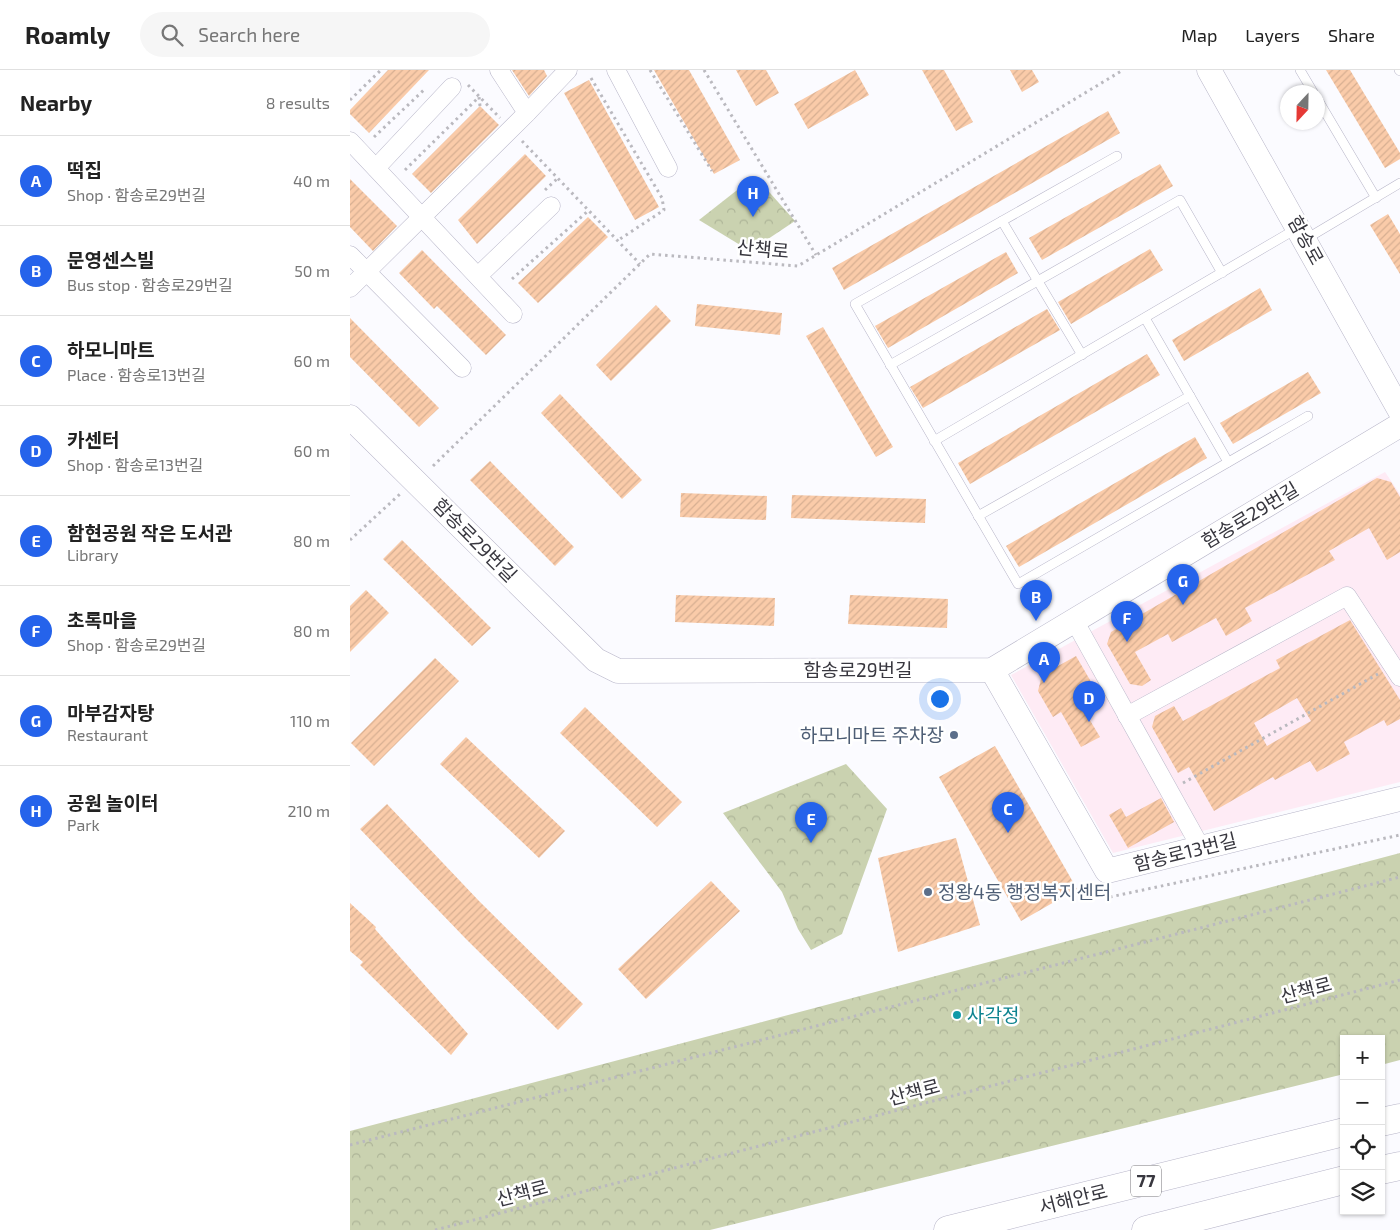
<!DOCTYPE html>
<meta charset="utf-8">
<style>
body{margin:0;font-family:"Exo 2","Noto Sans KR",sans-serif;background:#f6f6f6;color:#222}
.controls{position:absolute;right:15px;bottom:15px;display:grid;overflow:hidden;border-radius:0px;box-shadow:0 1px 4px #0004}
.controls button{width:45px;height:45px;display:grid;place-items:center;padding:0;border:0;border-bottom:1px solid #e0e0e0;background:#fff;color:#222;font:25px sans-serif}
.compass{position:absolute;left:930px;top:15px;width:45px;height:45px;border-radius:50%;background:#fff;box-shadow:0 1px 4px #0004;rotate:202deg}
.you{position:absolute;left:589px;top:628px;width:18px;height:18px;margin:-12px;border:4px solid #fff;border-radius:50%;background:#1a73e8;box-shadow:0 0 0 8px #1a73e833}
.badge{display:grid;place-items:center;width:32px;height:32px;border-radius:50%;background:#2563eb;color:#fff;font-size:16px;font-weight:700}
.pin{position:absolute;translate:-50% -41px;filter:drop-shadow(0 1px 2px #0008)}
.pin::after{content:'';position:absolute;top:26px;width:18px;height:15px;background:inherit;clip-path:polygon(0 0,100% 0,50% 100%)}
.list{margin:0;padding:0;list-style:none}
h2{display:flex;justify-content:space-between;align-items:center;height:65px;margin:0;padding:0 20px;font-size:21px}
h2 small{font-size:16px;font-weight:400;color:#767676}
.list li{display:grid;grid-template-columns:32px 1fr auto;gap:15px;align-items:center;box-sizing:border-box;height:90px;padding:0 20px;border-top:1px solid #e0e0e0}
.list b{display:block;font-size:19px;white-space:nowrap}
.list p{margin:0;font-size:16px;white-space:nowrap;color:#767676}
.list em{font-size:16px;font-style:normal;color:#767676}
.icon{flex:none;width:28px;height:28px;fill:none;stroke:currentColor;stroke-width:2;stroke-linecap:round;stroke-linejoin:round}
.map{position:relative;flex:none;width:1050px;height:1160px;overflow:hidden}
header{display:flex;align-items:center;gap:30px;box-sizing:border-box;height:70px;padding:0 25px;background:#fff;border-bottom:1px solid #e0e0e0}
header strong{font-size:24px}
nav{display:flex;gap:28px;margin-inline-start:auto;font-size:18px}
.search{width:350px;height:45px;background:#f6f6f6;display:flex;align-items:center;gap:12px;box-sizing:border-box;padding:0 18px;border-radius:28px;color:#767676;font-size:19px}
main{display:flex}
aside{flex:1;background:#fff}
.map>svg:first-child{display:block}
</style>
<header>
<strong>Roamly</strong>
<div class="search"><svg class="icon" aria-label="search" viewBox="0 0 24 24"><circle cx="10" cy="10" r="6"/><path d="M15 15l6 6"/></svg>Search here</div>
<nav><a>Map</a><a>Layers</a><a>Share</a></nav>
</header>
<main>
<aside>
<h2>Nearby<small>8 results</small></h2>
<ul class="list">
<li><span class="badge">A</span><div><b>떡집</b><p>Shop · 함송로29번길</p></div><em>40 m</em></li>
<li><span class="badge">B</span><div><b>문영센스빌</b><p>Bus stop · 함송로29번길</p></div><em>50 m</em></li>
<li><span class="badge">C</span><div><b>하모니마트</b><p>Place · 함송로13번길</p></div><em>60 m</em></li>
<li><span class="badge">D</span><div><b>카센터</b><p>Shop · 함송로13번길</p></div><em>60 m</em></li>
<li><span class="badge">E</span><div><b>함현공원 작은 도서관</b><p>Library</p></div><em>80 m</em></li>
<li><span class="badge">F</span><div><b>초록마을</b><p>Shop · 함송로29번길</p></div><em>80 m</em></li>
<li><span class="badge">G</span><div><b>마부감자탕</b><p>Restaurant</p></div><em>110 m</em></li>
<li><span class="badge">H</span><div><b>공원 놀이터</b><p>Park</p></div><em>210 m</em></li>
</ul>
</aside>
<div class="map">
<svg width="1050" height="1160" viewBox="0 0 1050 1160">
<defs>
<pattern id="park-crowns" width="20" height="18" patternUnits="userSpaceOnUse" patternTransform="scale(1.25)"><rect width="20" height="18" fill="#cad2b0"/><path d="M2 6a3 3 0 1 1 6 0M12 15a3 3 0 1 1 6 0" fill="none" stroke="#aeb598"/></pattern>
<pattern id="building-hatch" width="6" height="6" patternUnits="userSpaceOnUse" patternTransform="scale(1.25)"><rect width="6" height="6" fill="#facba9"/><path d="M-1 1l2-2M0 6l6-6M5 7l2-2" fill="none" stroke="#d7af92"/></pattern>
</defs>
<rect width="100%" height="100%" fill="#fbfbff"/>
<!-- commercial -->
<polygon fill="#feebf5" points="1035,402 1050,424 1050,712 763,783 661,605"/>
<!-- park -->
<g fill="url(#park-crowns)">
<polygon points="405,106 445,151 400,181 349,150"/>
<polygon points="496,694 537,739 492,864 461,880 448,859 432,822 373,743"/>
<polygon points="1050,783 1050,990 1031,995 1031,969 994,969 994,1004 360,1160 0,1160 0,1061"/>
</g>
<!-- building -->
<g fill="url(#building-hatch)" fill-rule="evenodd">
<polygon points="38,0 79,0 19,63 0,44 0,40"/>
<polygon points="162,0 194,0 197,6 179,26"/>
<polygon points="304,0 339,0 390,90 364,104"/>
<polygon points="386,0 416,0 429,23 406,36"/>
<polygon points="505,0 519,25 458,59 444,34"/>
<polygon points="572,0 594,0 623,52 606,61"/>
<polygon points="660,0 682,0 689,12 672,22"/>
<polygon points="976,0 1000,0 1050,83 1050,89 1035,98"/>
<polygon points="239,10 309,137 285,150 214,23"/>
<polygon points="130,36 149,55 81,123 62,104"/>
<polygon points="758,41 770,63 494,220 482,198"/>
<polygon points="175,84 196,106 127,174 108,150"/>
<polygon points="810,94 823,116 692,190 679,168"/>
<polygon points="0,109 47,156 23,181 0,157"/>
<polygon points="1038,144 1050,164 1050,204 1020,155"/>
<polygon points="238,147 258,167 188,233 168,213"/>
<polygon points="800,179 813,200 721,254 708,232"/>
<polygon points="72,180 156,265 136,285 87,236 84,239 49,203"/>
<polygon points="656,182 668,203 538,278 525,256"/>
<polygon points="910,218 922,240 834,291 822,270"/>
<polygon points="347,234 432,243 430,265 345,256"/>
<polygon points="306,235 321,251 261,311 246,295"/>
<polygon points="697,239 710,260 573,338 560,317"/>
<polygon points="0,248 89,338 69,357 0,287"/>
<polygon points="473,257 543,377 526,387 456,266"/>
<polygon points="797,284 810,305 620,414 608,393"/>
<polygon points="958,302 971,323 883,374 870,353"/>
<polygon points="210,324 292,410 272,429 191,343"/>
<polygon points="845,367 857,388 669,497 656,476"/>
<polygon points="140,391 224,477 205,496 120,410"/>
<polygon points="1027,408 1041,412 1050,427 1050,482 1037,490 1019,458 979,481 985,490 895,538 902,551 876,566 866,548 822,572 818,564 785,582 801,610 792,616 780,614 757,574 761,562"/>
<polygon points="331,423 417,426 416,450 330,447"/>
<polygon points="442,425 576,429 575,453 441,448"/>
<polygon points="52,470 141,558 122,576 33,489"/>
<polygon points="16,520 39,543 0,582 0,536"/>
<polygon points="326,525 425,528 424,556 325,552"/>
<polygon points="500,525 598,529 597,558 498,554"/>
<path d="M1000,550L1050,630V649L1037,656L1034,650L994,672L1000,684L967,702L960,691L925,710L923,707L864,741L839,697L828,703L802,657L805,646L824,636L833,651L930,598L926,590ZM947,628L961,651L917,676L904,653Z"/>
<polygon points="726,586 747,622 729,632 750,667 731,677 711,642 703,647 688,621 692,605"/>
<polygon points="85,588 109,611 24,696 1,673"/>
<polygon points="235,637 332,732 307,757 210,663"/>
<polygon points="116,667 215,761 189,788 90,694"/>
<polygon points="645,676 727,819 671,851 589,707"/>
<polygon points="811,728 824,752 778,778 759,745 771,738 776,747"/>
<polygon points="37,734 129,831 233,934 208,960 116,869 10,759"/>
<polygon points="606,768 630,855 548,882 528,788"/>
<polygon points="361,811 390,841 296,929 268,899"/>
<polygon points="0,833 26,857 25,859 118,964 101,985 10,895 13,892 0,881"/>
</g>
<g fill="none" stroke-linecap="round" stroke-linejoin="round">
<defs>
<g id="lane">
<polyline points="950,0 963,22"/>
<polyline points="1049,0 1050,1"/>
<polyline points="968,30 1026,128"/>
<polyline points="767,86 505,234 668,514 958,346"/>
<polyline points="652,151 732,285"/>
<polyline points="956,169 1050,113"/>
<polyline points="795,248 878,392"/>
<polyline points="540,295 830,130 872,203"/>
<polyline points="584,371 946,159"/>
<polyline points="628,446 840,326"/>
</g>
<g id="street">
<polyline points="266,0 318,98"/>
<polyline points="177,43 218,0"/>
<polyline points="0,71 163,244"/>
<polyline points="26,98 102,17"/>
<polyline points="0,185 112,298"/>
<polyline points="128,206 201,136"/>
<polyline points="0,218 177,43 149,0"/>
<polyline points="724,550 851,778"/>
<polyline points="777,646 997,526 1050,607"/>
</g>
<g id="secondary">
<polyline points="859,0 1050,341"/>
<polyline points="0,347 246,590 268,601 642,600 1050,355"/>
<polyline points="642,600 757,801 1050,729"/>
</g>
<g id="primary">
<polyline points="1031,1052 1050,1048"/>
<polyline points="1031,1100 1050,1096"/>
<polyline points="598,1160 994,1062"/>
<polyline points="796,1160 994,1110"/>
</g>
</defs>
<!-- lane casing -->
<use href="#lane" stroke="#b7b5c8" stroke-width="10"/>
<!-- street casing -->
<use href="#street" stroke="#b7b5c8" stroke-width="19"/>
<!-- secondary casing -->
<use href="#secondary" stroke="#b7b5c8" stroke-width="25"/>
<!-- primary casing -->
<use href="#primary" stroke="#b7b5c8" stroke-width="29"/>
<!-- path -->
<g stroke="#bab9bf" stroke-width="3" stroke-dasharray="2.5 4" stroke-linecap="butt">
<polyline points="300,0 362,101"/>
<polyline points="354,0 466,185"/>
<polyline points="241,8 312,128 314,140 267,171"/>
<polyline points="118,15 150,48"/>
<polyline points="0,30 31,0"/>
<polyline points="24,67 76,18"/>
<polyline points="172,71 290,194"/>
<polyline points="55,100 129,27 130,36"/>
<polyline points="195,120 208,108"/>
<polyline points="162,209 239,140"/>
<polyline points="83,396 300,184 448,196 773,0"/>
<polyline points="0,470 50,424"/>
<polyline points="833,713 1028,604"/>
<polyline points="760,827 1050,765"/>
<polyline points="0,1075 1050,807"/>
<polyline points="85,1160 1050,910"/>
</g>
<!-- lane -->
<use href="#lane" stroke="#fff" stroke-width="9"/>
<!-- street -->
<use href="#street" stroke="#fff" stroke-width="18"/>
<!-- secondary -->
<use href="#secondary" stroke="#fff" stroke-width="24"/>
<!-- primary -->
<use href="#primary" stroke="#fff" stroke-width="28"/>
</g>
<!-- markers -->
<g fill="#5c6f8a" stroke="#fff" stroke-width="2">
<circle cx="604" cy="665" r="5"/>
<circle cx="578" cy="822" r="5"/>
</g>
<circle fill="#0f9aa8" stroke="#fff" stroke-width="2" cx="607" cy="945" r="5"/>
<g text-anchor="middle" stroke-width="5" stroke-linejoin="round" paint-order="stroke">
<!-- shield labels -->
<rect fill="#fff" stroke="#747379" stroke-width="1" x="781" y="1095.5" width="30" height="31" rx="4"/>
<g font-size="18" font-weight="bold" fill="#38373f">
<text x="796" y="1117">77</text>
</g>
<!-- street labels -->
<g font-size="19" fill="#38373f" stroke="#fff">
<text transform="translate(956 170) rotate(61)" y="7">함송로</text>
<text transform="translate(413 179) rotate(5)" y="7">산책로</text>
<text transform="translate(900 445) rotate(-31)" y="7">함송로29번길</text>
<text transform="translate(125 470) rotate(45)" y="7">함송로29번길</text>
<text x="508" y="607">함송로29번길</text>
<text transform="translate(835 782) rotate(-14)" y="7">함송로13번길</text>
<text transform="translate(956 920) rotate(-15)" y="7">산책로</text>
<text transform="translate(564 1022) rotate(-15)" y="7">산책로</text>
<text transform="translate(172 1123) rotate(-15)" y="7">산책로</text>
<text transform="translate(723 1129) rotate(-14)" y="7">서해안로</text>
</g>
<!-- service labels -->
<g font-size="19" fill="#4e5e75" stroke="#fff" text-anchor="end">
<text x="594" y="672">하모니마트 주차장</text>
<text x="588" y="829" text-anchor="start">정왕4동 행정복지센터</text>
</g>
<!-- culture labels -->
<g font-size="19" fill="#0d838f" stroke="#fff" text-anchor="start">
<text x="617" y="952">사각정</text>
</g>
</g>
</svg>
<div class="controls">
<button>+</button>
<button>−</button>
<button><svg class="icon" aria-label="locate" viewBox="0 0 24 24"><circle cx="12" cy="12" r="6"/><path d="M12 2v4M12 18v4M2 12h4M18 12h4"/></svg></button>
<button><svg class="icon" aria-label="layers" viewBox="0 0 24 24"><path d="M12 4l9 5-9 5-9-5zM3 14l9 5 9-5"/></svg></button>
</div>
<svg class="compass" viewBox="-18 -18 36 36"><path d="M0-13l5 13h-10z" fill="#e53935"/><path d="M0 13l5-13h-10z" fill="#767676"/></svg>
<div class="you"></div>
<div class="pin badge" style="left:694px;top:613px">A</div>
<div class="pin badge" style="left:686px;top:551px">B</div>
<div class="pin badge" style="left:658px;top:763px">C</div>
<div class="pin badge" style="left:739px;top:652px">D</div>
<div class="pin badge" style="left:461px;top:773px">E</div>
<div class="pin badge" style="left:777px;top:572px">F</div>
<div class="pin badge" style="left:833px;top:535px">G</div>
<div class="pin badge" style="left:403px;top:147px">H</div>
</div>
</main>
